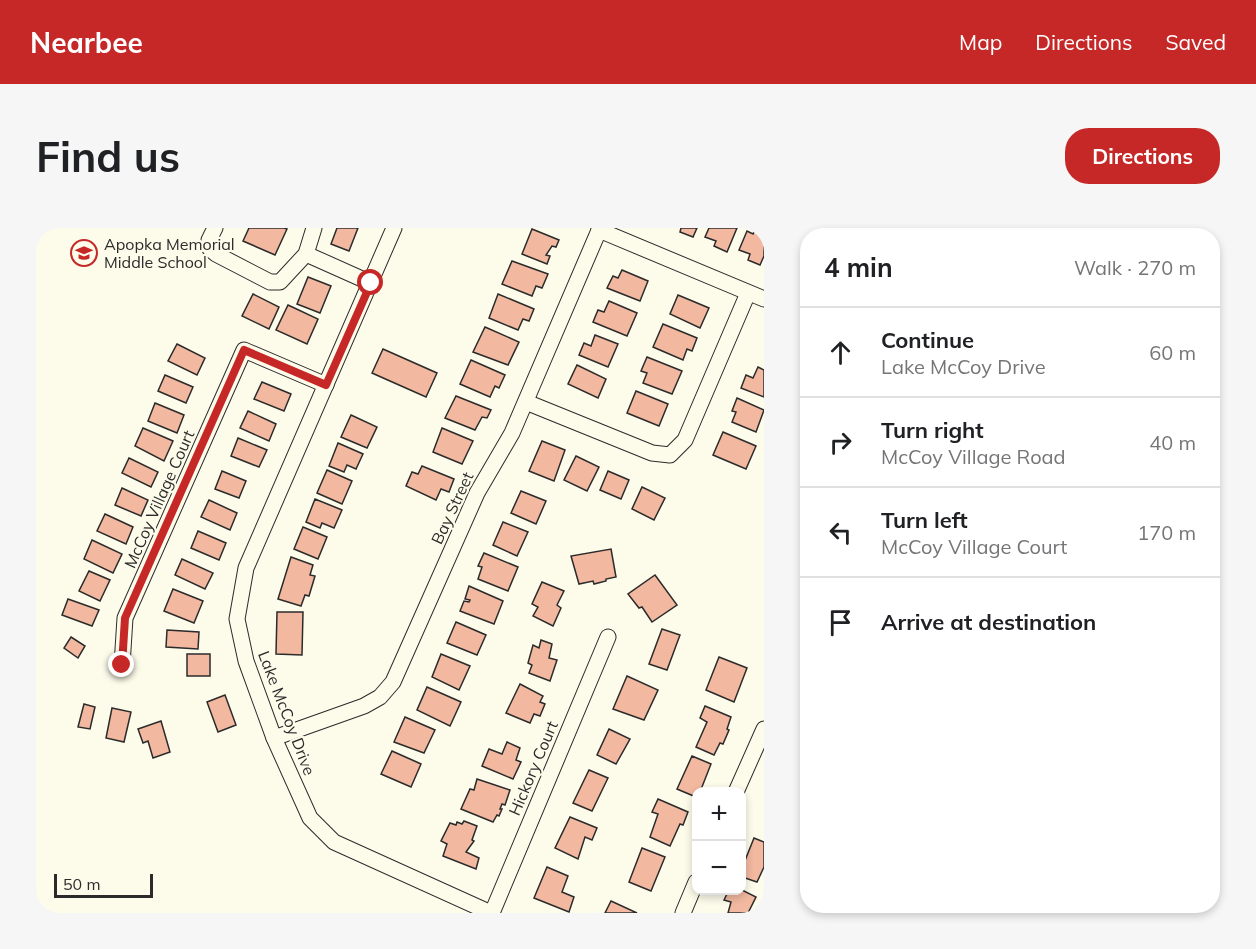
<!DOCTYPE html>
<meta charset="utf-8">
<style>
body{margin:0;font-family:Mulish,sans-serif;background:#f6f6f6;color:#202124}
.controls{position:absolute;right:18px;bottom:18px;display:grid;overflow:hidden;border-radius:12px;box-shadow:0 3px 9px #0003}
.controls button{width:54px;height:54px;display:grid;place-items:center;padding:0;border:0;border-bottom:2px solid #e0e0e0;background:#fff;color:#202124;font:30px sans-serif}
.scale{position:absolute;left:18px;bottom:15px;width:99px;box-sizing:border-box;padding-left:6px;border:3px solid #2b2b2b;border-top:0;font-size:16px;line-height:21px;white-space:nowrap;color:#2b2b2b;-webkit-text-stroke:4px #fdfbea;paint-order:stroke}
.stop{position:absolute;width:18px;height:18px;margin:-14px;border:4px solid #c62828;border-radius:50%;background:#fff}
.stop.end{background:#c62828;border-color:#fff;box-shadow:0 2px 6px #0008}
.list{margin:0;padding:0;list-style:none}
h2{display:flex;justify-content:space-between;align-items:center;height:78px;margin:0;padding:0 24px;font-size:26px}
h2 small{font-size:20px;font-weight:400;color:#757577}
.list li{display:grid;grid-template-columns:39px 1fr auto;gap:18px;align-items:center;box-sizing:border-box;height:90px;padding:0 24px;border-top:2px solid #e0e0e0}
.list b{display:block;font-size:22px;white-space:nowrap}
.list p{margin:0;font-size:20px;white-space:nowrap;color:#757577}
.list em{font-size:20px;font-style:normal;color:#757577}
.icon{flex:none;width:33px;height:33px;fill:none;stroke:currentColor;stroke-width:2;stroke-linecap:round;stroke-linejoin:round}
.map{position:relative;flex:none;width:728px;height:685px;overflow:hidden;border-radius:24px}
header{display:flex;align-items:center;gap:36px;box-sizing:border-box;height:84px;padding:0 30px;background:#c62828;color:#fff}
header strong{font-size:28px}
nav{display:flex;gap:33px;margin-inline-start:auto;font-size:21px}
.intro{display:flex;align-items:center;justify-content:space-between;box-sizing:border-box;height:144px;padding:0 36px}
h1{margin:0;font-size:42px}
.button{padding:15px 27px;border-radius:24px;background:#c62828;color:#fff;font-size:21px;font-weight:700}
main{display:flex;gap:36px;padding:0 36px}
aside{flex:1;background:#fff;border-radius:24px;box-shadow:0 3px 9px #0003}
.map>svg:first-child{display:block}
</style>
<header>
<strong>Nearbee</strong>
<nav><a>Map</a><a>Directions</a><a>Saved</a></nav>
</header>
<div class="intro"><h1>Find us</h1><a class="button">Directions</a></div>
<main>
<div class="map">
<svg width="728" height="685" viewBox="0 0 728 685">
<rect width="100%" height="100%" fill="#fdfbea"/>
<!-- building -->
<g fill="#f2b8a0" stroke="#2b2b2b" stroke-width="1.5">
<polygon points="213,0 248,0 251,1 239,27 207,13"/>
<polygon points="301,0 322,0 313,23 295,16"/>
<polygon points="645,0 661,0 657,9 644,4"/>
<polygon points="673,0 701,0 691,24 678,18 680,13 669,9"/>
<polygon points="720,0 728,0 728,28 724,37 712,32 714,26 703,22 711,3 717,6"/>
<polygon points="496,1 523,12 520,19 516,18 510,27 514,28 511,36 486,26"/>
<polygon points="476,33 512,46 506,60 500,58 496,68 466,56"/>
<polygon points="586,42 612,53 604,73 571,60 577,48 582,50"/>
<polygon points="272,49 295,58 284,85 261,76"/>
<polygon points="217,66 243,79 233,101 206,88"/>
<polygon points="462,66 498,81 493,93 487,91 482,102 453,90"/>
<polygon points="642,67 673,80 664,100 634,86"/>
<polygon points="573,73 601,85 591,108 557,94 562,82 568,84"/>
<polygon points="252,77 282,91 271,116 240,102"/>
<polygon points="627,96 661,110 656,123 651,121 647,132 617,119"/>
<polygon points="449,99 483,114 472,137 437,124"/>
<polygon points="559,107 582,116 572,139 543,127 548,115 555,118"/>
<polygon points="141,116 169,130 161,147 132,133"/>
<polygon points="347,121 401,145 390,169 336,145"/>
<polygon points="611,129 646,143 636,166 607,155 611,145 605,143"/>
<polygon points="435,132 469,147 463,160 459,158 454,169 424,156"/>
<polygon points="541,137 570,151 562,170 532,156"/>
<polygon points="722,139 728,142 728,169 705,160 710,147 717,150"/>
<polygon points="129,147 157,159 150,175 122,163"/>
<polygon points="226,154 255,166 248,183 218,171"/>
<polygon points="600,163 632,176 623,198 591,185"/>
<polygon points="420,168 455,182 451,190 446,189 439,202 409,190"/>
<polygon points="701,170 728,182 720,204 696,194 700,184 696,183"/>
<polygon points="119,175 148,187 141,205 112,193"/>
<polygon points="212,183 240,196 233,213 204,200"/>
<polygon points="315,187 341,199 331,220 305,209"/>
<polygon points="107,200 137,213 128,233 99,218"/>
<polygon points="406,200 437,213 426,236 397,224"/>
<polygon points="687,204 720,218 710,241 677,227"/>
<polygon points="202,210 231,222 223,239 195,228"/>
<polygon points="506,213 529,222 518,253 493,243"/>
<polygon points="302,215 327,226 320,241 311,237 308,244 293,238"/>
<polygon points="540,228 563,239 551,263 528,252"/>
<polygon points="93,230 122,244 115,259 86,245"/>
<polygon points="386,238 418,251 413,264 405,261 400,272 370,258 376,244 382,246"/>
<polygon points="291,242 316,253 306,276 281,265"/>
<polygon points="186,243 210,253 203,270 179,261"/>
<polygon points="572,243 593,252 585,271 564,262"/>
<polygon points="606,259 629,270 618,292 596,281"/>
<polygon points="86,260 112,272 105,288 79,277"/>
<polygon points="485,263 510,273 500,296 475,285"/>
<polygon points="279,271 306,282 298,300 286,295 284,300 270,294"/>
<polygon points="173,272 201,285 194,302 165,289"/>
<polygon points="69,286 97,299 90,316 61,303"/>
<polygon points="467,294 492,304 481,328 457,317"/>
<polygon points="267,299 291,309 282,331 258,321"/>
<polygon points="162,303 190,315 183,332 155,320"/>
<polygon points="56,312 86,326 77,345 48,331"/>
<polygon points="575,321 580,349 570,351 570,353 558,356 557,353 543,356 535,328"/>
<polygon points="448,325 482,339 472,363 442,351 446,339 442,338"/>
<polygon points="255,329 277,337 274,347 279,348 273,368 269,367 265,378 242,371"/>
<polygon points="146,331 177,345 169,361 139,347"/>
<polygon points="53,343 74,352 64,373 43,363"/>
<polygon points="619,347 641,377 616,394 606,379 603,380 592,366"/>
<polygon points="506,354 528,363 521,377 525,380 517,398 497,388 502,379 496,376"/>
<polygon points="433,358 467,373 458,396 424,383 428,373 433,374 434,372 429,371"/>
<polygon points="137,361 167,373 158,395 128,383"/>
<polygon points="32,371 63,382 56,398 26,387"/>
<polygon points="241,384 267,384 266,427 240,426"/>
<polygon points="420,394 450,407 441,427 411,415"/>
<polygon points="626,401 644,407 631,442 613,436"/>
<polygon points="131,402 163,404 162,421 130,419"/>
<polygon points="35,409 49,418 42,430 28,420"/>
<polygon points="505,412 516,416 513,430 521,432 514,453 493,445 496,437 492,435 497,417 503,420"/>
<rect x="151" y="426" width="23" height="22"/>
<polygon points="405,426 434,438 423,462 396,449"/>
<polygon points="683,429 711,440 698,474 670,462"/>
<polygon points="591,448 622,462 608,492 577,481"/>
<polygon points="484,456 507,468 504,474 509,476 504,488 498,486 494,495 470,485"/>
<polygon points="391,459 425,474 414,498 381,482"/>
<polygon points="189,467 200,497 182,504 171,474"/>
<polygon points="48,476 59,479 54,501 42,499"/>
<polygon points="669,478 695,489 691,501 693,502 687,516 684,515 678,527 660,519 671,494 664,490"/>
<polygon points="76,480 95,484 88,514 70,510"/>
<polygon points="369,489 399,502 388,525 358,514"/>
<polygon points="125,493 134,524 117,530 112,513 107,515 102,501"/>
<polygon points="573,501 594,511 580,536 561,527"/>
<polygon points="471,514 484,520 480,532 485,534 477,551 446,538 453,521 466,526"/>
<polygon points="356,523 385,536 375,559 345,546"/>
<polygon points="656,528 675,536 664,564 660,564 660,569 641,561"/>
<polygon points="553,542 572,550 556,583 537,575"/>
<polygon points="441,551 474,562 469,577 466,576 464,581 466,581 463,588 461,587 457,594 425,581 434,561 438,562"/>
<polygon points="622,571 652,584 647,597 644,596 634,618 614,609 622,586 616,584"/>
<polygon points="534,589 561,600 556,612 549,609 542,631 519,620"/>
<polygon points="428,593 441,598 436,612 438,613 430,624 443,630 440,641 407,628 411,616 405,613 414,595 420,597 421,594 426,596"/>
<polygon points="718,610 728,614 728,639 721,654 706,649 706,640"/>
<polygon points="606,620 629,629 615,663 593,654"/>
<polygon points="511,639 532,648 526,664 538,669 533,684 498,670"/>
<polygon points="693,662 706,662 720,669 712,685 692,685 695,674 688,672"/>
<polygon points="575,673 601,685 569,685"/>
</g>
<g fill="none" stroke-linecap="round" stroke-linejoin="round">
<defs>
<g id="minor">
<polyline points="179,0 173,12 174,21 180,26 234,54 244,54 270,26 278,0"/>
<polyline points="358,0 210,340 201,391 210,433 238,510 274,590 298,614 455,685"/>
<polyline points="563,2 728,71"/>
<polyline points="270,26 335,55"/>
<polyline points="490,174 616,225 634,227 649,212 712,65"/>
<polyline points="86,437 89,390 208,122 290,157"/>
<polyline points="238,510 328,478 344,469 357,454 441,265 476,205 564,0"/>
<polyline points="700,564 728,501"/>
<polyline points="456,685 572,409"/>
<polyline points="647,685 660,654"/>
</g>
</defs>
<!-- minor casing -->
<use href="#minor" stroke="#2b2b2b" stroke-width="17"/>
<!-- minor -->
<use href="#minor" stroke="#fdfbea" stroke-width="15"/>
</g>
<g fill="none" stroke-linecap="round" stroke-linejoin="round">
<!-- route -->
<polyline stroke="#c62828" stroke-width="8" points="86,437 89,390 208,122 290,157 335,55"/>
</g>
<!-- icons -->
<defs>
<symbol id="school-ring" viewBox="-11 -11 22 22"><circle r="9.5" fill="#fdfbea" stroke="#c62828" stroke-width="1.5"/><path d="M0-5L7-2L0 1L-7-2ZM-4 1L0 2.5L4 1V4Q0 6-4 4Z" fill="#c62828"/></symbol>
</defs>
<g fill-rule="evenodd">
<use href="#school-ring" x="33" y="10" width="30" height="30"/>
</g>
<g text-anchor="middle" stroke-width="4.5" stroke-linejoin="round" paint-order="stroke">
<!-- poi labels -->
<g font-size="16" fill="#2b2b2b" stroke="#fdfbea" text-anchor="start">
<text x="68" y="22">Apopka Memorial<tspan x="68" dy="18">Middle School</tspan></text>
</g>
<!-- street labels -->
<g font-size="16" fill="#2b2b2b" stroke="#fdfbea">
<text transform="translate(123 271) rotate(-66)" y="6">McCoy Village Court</text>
<text transform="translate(416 280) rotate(-65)" y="6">Bay Street</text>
<text transform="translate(251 485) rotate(69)" y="6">Lake McCoy Drive</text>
<text transform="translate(497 540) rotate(-67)" y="6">Hickory Court</text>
</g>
</g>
</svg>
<div class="controls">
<button>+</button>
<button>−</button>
</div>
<div class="scale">50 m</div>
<div class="stop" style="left:335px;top:55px"></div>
<div class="stop end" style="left:86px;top:437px"></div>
</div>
<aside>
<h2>4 min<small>Walk · 270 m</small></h2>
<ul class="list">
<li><svg class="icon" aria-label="ahead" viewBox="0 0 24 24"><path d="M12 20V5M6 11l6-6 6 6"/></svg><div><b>Continue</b><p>Lake McCoy Drive</p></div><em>60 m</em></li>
<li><svg class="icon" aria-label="right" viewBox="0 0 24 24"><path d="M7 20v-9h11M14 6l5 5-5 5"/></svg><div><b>Turn right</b><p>McCoy Village Road</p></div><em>40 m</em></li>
<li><svg class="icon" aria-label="left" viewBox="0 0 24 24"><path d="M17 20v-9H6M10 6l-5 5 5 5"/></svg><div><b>Turn left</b><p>McCoy Village Court</p></div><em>170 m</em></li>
<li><svg class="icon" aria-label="arrive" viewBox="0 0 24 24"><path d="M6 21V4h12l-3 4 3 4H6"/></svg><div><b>Arrive at destination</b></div></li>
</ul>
</aside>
</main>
